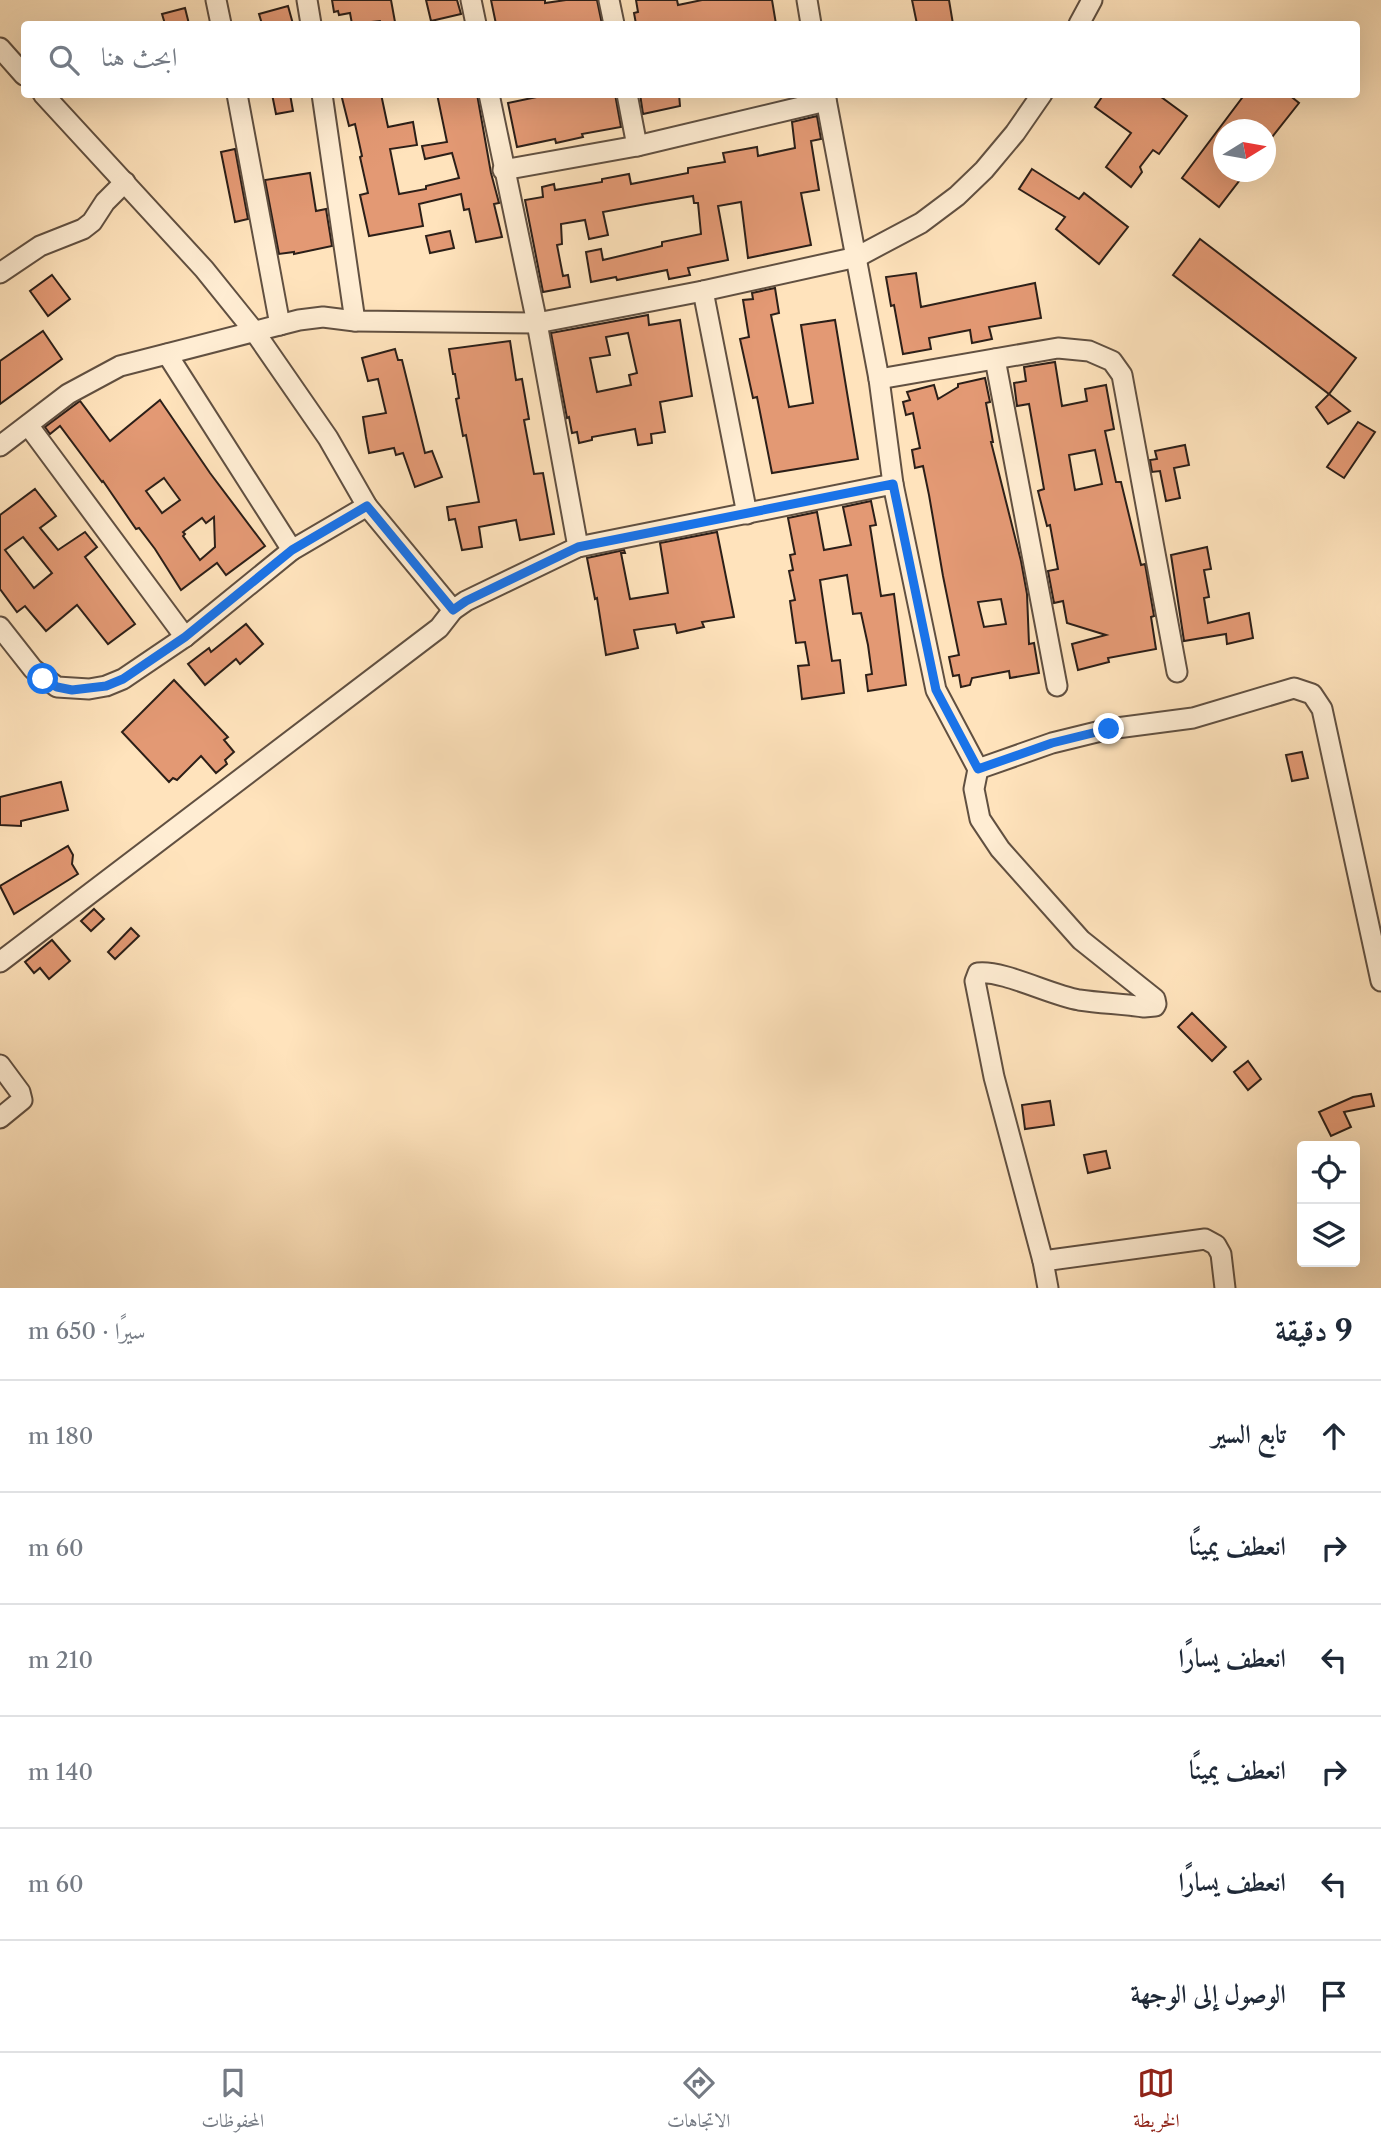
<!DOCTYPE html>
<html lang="ar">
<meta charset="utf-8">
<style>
body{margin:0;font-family:"Libre Caslon Text",Amiri,serif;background:#f2f2f3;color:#1f2937;direction:rtl}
.controls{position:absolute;right:21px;bottom:21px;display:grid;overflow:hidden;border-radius:7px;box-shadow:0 7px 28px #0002}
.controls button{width:63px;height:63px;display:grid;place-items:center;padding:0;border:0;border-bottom:2px solid #e0e1e3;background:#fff;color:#1f2937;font:35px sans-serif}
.compass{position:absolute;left:1213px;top:119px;width:63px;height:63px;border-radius:50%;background:#fff;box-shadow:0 7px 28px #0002;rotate:79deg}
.stop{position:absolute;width:21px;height:21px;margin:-16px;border:5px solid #1a73e8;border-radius:50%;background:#fff}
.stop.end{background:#1a73e8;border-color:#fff;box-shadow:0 2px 7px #0008}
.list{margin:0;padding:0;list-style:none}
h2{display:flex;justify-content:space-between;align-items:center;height:91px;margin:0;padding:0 28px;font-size:30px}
h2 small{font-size:23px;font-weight:400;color:#747a83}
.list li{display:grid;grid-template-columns:46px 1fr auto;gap:21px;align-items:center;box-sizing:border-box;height:112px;padding:0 28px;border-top:2px solid #e0e1e3}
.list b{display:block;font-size:26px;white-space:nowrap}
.list em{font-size:23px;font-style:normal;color:#747a83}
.icon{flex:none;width:38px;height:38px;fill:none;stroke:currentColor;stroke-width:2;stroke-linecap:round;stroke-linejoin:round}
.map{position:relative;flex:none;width:1381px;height:1288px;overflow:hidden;direction:ltr}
.search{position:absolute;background:#fff;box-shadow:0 7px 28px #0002;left:21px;right:21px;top:21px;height:77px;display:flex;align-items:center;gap:18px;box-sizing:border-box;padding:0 24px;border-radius:7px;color:#747a83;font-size:26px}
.sheet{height:763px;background:#fff}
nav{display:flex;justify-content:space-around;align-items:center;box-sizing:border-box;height:98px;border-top:2px solid #e0e1e3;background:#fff;font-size:19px;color:#747a83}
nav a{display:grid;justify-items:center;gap:4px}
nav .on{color:#8f2418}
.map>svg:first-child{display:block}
</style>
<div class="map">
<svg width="1381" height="1288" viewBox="0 0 1381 1288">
<rect width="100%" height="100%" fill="#ffe3bc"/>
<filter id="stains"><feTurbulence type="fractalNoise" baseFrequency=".00286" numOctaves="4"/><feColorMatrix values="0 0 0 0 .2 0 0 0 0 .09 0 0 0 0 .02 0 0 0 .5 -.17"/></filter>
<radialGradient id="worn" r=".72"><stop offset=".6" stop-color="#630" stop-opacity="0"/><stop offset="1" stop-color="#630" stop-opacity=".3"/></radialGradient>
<!-- building -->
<g fill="#e39974" stroke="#2c1f18" stroke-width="2" fill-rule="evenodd">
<polygon points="332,0 391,0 395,22 381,24 380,21 352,24 350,13 339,15 338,11 334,12"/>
<polygon points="426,0 457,0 461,14 431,21"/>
<polygon points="491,0 545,0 545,3 566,0 597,0 602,24 496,24"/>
<polygon points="636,0 677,0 678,5 702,0 772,0 776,24 636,24 634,13 638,12"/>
<polygon points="912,0 949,0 953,24 917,24"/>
<polygon points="288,6 293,24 262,24 259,14"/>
<polygon points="185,8 189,24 165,24 162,14"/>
<polygon points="272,94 290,94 293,111 276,114"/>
<polygon points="341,94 381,94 388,127 413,122 417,145 390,149 399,194 426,189 426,186 459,178 452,153 425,159 422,146 447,142 437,94 477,94 491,173 499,203 494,204 502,237 476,242 469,209 464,210 461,194 419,204 423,226 369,236 360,195 368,193 360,157 362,156 355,124 349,126"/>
<polygon points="551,94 615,94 621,127 582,134 583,137 556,143 555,139 517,147 508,103"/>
<polygon points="640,94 679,94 680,106 643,114"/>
<polygon points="1104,94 1157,94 1187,116 1159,154 1153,150 1140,167 1142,172 1131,187 1106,167 1131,133 1095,107"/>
<polygon points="1245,94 1288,94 1299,103 1265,146 1265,130 1223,130 1223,172 1246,172 1219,207 1182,178"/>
<polygon points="817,116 821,139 811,141 819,190 801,193 811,245 748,258 741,202 718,206 728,260 688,268 690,275 669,279 667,270 617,280 616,277 591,282 586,252 601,249 603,260 662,246 662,242 701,234 698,203 694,203 693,196 646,204 603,212 608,235 589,239 585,220 561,224 562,244 557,245 563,276 568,275 570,287 543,292 525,200 543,197 542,187 554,184 555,190 602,182 602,179 629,174 631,184 688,173 688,168 725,162 723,153 757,147 758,156 795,148 792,122"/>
<polygon points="235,149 248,219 235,222 221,152"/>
<polygon points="1032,169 1079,199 1084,193 1128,227 1099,264 1056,229 1065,217 1019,189"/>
<polygon points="310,173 316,211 326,209 332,246 294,254 294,252 279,254 265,180"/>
<polygon points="450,231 454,248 430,253 426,236"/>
<polygon points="1200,239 1356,358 1329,394 1173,275"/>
<polygon points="916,273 921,307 1035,283 1041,318 989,327 992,339 972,343 970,330 929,338 931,349 903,354 894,305 891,306 886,277"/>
<polygon points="52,275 70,299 48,316 30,291"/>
<polygon points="775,288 779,313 771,315 789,407 813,403 801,325 835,320 858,459 772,473 757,397 753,398 740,339 749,337 743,300 753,299 752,293"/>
<path d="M648,315L649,325L680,320L692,396L660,402L665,432L651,434L652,443L638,445L635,429L592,437V440L579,443L577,432L572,433L569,417L567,418L551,333ZM628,333L637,373L629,375L631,385L597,392L590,358L610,355L606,337Z"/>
<polygon points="43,331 62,359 0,404 0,361"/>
<polygon points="510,341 516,380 522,379 529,419 524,420 534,474 543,473 554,534 520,540 516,520 479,527 482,547 462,550 455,519 449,520 447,507 479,502 466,435 463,436 456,399 459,398 455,374 453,374 449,349"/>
<polygon points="395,349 398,360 402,360 425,453 432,451 442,477 415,487 403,453 396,455 394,448 369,453 366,437 363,417 386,413 378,379 368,381 362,358"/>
<path d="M1055,362L1062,406L1087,401L1085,389L1106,385L1114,429L1105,431L1116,482H1121L1141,565L1145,564L1154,616L1151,617L1156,649L1108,658L1109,662L1078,670L1072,644L1106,635L1067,623L1063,601L1054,603L1048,571L1058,569L1050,525L1047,526L1038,491L1044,489L1029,404L1017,406L1014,383L1026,381L1024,367ZM1095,450L1102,484L1075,490L1069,455Z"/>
<path d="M985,378L990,402L986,403L993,442H991L1021,561L1027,594L1029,644L1034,643L1039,673L1010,678L1009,671L972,678L970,685L961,687L959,675L953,676L949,657L959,655L943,576L929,495L923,466L915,468L912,450L920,448L913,413L906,415L903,402L910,400L907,392L934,385L938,399L958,387V384ZM1001,599L1006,624L984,627L978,602Z"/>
<polygon points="1329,394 1350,411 1328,424 1316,407"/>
<path d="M160,400L210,473L265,546L226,575L217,563L181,590L155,549L139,528L136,529L103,481L102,482L60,426L50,434L45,427L80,401L110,441ZM164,478L180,500L162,513L146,491ZM214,517L215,547L200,560L183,536L185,534L183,532L202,518L206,523Z"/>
<polygon points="1358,422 1375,432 1344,478 1327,467"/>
<polygon points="1185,445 1189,465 1174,468 1180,498 1166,501 1160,471 1152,472 1150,460 1157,459 1155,451"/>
<path d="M35,489L56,516L40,528L58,550L85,532L97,547L85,557L135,624L108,644L77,605L46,631L25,606L17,612L0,589V515ZM23,537L52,573L34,588L5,550Z"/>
<polygon points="871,501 876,525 870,526 881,596 894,594 906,685 868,691 866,675 872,674 868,645 861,613 853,614 847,575 820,580 832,661 840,660 844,693 802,699 798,666 809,665 805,642 796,643 790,601 795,600 789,571 793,570 790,555 795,554 788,518 817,512 824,550 851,545 843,507"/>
<polygon points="717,532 734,617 702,622 704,627 677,633 675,624 634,630 638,648 606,655 597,598 595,599 587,558 624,550 625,553 621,553 630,599 668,593 660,543"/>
<polygon points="1207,547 1211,569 1204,570 1209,597 1204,598 1208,623 1249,613 1253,638 1227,644 1226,634 1184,641 1171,555"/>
<polygon points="246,624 263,644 240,664 236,659 205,685 188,664 209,648 211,652"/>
<polygon points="174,680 228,737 224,740 234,752 225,760 227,764 216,773 201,756 177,780 173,778 169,782 122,732"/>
<polygon points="1302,752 1308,778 1292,781 1286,755"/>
<polygon points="61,782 68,810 21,821 21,826 0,825 0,797"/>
<polygon points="68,846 73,855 72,864 78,874 14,914 0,886"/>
<polygon points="94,909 104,919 91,931 81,921"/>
<polygon points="131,928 139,936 115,959 108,952"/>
<polygon points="52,940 70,961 49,979 40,968 34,973 25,962"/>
<polygon points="1192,1013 1226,1047 1212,1061 1178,1027"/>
<polygon points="1248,1061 1261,1079 1248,1090 1234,1072"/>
<polygon points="1371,1094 1374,1106 1344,1112 1351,1127 1331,1136 1319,1112 1353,1097"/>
<polygon points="1050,1101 1054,1125 1025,1129 1022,1105"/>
<polygon points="1106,1151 1110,1168 1088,1173 1084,1155"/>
</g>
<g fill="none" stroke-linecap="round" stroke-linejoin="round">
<defs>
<g id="minor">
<polyline points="216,0 221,24"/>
<polyline points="307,0 311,24"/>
<polyline points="471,0 476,24"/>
<polyline points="609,0 614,24"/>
<polyline points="807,0 811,24"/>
<polyline points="1079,24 1092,0"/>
<polyline points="0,48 24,75"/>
<polyline points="43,94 204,269 254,331 328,438 367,506 453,610 466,601 578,547 893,484"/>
<polyline points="237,94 280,325"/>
<polyline points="322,94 355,321"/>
<polyline points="489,94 537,323 578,547"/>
<polyline points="627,94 637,146"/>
<path d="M825,94L879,379L893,484L936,690L978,769L974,789L980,819L1000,849L1081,940L1155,999L1156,1004L1155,1006L1144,1007C1122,1004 1100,1003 1079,1000C1050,995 1003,970 978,973L975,981L994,1077L1043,1261L1048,1288"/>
<polyline points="503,170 637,146 826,101"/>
<polyline points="0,273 40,246 83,229 92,222 105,202 125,182"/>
<polyline points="703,291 747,514"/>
<polyline points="167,354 292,550"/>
<polyline points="995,359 1057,686"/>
<polyline points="879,379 1058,348 1089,351 1112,361 1122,375 1177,672"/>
<polyline points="28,425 185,637"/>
<polyline points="0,446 68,394 120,366 299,320 323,317 355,321 537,323 703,291 857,257 921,223 957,196 984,170 1015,133 1042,94"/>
<polyline points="0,627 33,669 57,687 89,689 106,686 123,679 185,637 292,550 367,506"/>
<polyline points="978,769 1052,743 1109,729 1193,718 1294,688 1312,694 1322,709 1381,981"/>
<polyline points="0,962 439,628 453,610"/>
<polyline points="0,1065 20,1092 22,1100 0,1118"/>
<polyline points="1043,1261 1205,1239 1216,1245 1221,1254 1225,1288"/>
</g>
</defs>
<!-- minor casing -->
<use href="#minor" stroke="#615041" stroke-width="23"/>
<!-- minor -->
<use href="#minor" stroke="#ffedd3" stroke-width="19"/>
</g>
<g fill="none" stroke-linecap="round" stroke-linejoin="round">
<!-- route -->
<polyline stroke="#1a73e8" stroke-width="9" points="43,679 57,687 72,690 106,686 123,679 185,637 292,550 367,506 453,610 466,601 578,547 893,484 936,690 978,769 1052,743 1109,729"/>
</g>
<rect width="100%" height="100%" filter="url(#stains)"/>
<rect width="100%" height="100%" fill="url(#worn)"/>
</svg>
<div class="controls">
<button><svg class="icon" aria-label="locate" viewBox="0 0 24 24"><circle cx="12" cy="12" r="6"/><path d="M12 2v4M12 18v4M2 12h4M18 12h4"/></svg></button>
<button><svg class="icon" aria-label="layers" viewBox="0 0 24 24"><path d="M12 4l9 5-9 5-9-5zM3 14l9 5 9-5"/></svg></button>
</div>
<svg class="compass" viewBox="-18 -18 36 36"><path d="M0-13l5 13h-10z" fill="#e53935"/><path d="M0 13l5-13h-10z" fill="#747a83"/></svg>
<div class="stop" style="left:43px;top:679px"></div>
<div class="stop end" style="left:1109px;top:729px"></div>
<div class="search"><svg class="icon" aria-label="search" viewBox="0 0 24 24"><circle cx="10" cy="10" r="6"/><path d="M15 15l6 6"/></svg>ابحث هنا</div>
</div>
<section class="sheet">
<h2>9 دقيقة<small>سيرًا · 650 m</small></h2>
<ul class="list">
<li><svg class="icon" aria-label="ahead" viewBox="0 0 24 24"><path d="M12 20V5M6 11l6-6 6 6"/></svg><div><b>تابع السير</b></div><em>180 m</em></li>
<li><svg class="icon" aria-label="right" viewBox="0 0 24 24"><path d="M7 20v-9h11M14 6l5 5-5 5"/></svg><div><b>انعطف يمينًا</b></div><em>60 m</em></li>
<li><svg class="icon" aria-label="left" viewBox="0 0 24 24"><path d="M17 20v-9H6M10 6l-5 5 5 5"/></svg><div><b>انعطف يسارًا</b></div><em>210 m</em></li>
<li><svg class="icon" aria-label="right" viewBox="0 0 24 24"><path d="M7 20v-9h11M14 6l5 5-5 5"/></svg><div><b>انعطف يمينًا</b></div><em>140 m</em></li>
<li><svg class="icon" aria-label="left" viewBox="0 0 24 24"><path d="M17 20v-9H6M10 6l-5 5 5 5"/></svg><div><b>انعطف يسارًا</b></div><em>60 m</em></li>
<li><svg class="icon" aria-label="arrive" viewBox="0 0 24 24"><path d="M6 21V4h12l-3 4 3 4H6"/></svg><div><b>الوصول إلى الوجهة</b></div></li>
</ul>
</section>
<nav>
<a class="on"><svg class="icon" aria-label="map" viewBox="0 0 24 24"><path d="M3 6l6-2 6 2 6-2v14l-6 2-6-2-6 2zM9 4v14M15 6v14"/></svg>الخريطة</a>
<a><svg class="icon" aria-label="directions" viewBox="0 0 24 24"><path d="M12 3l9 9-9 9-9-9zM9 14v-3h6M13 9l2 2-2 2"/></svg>الاتجاهات</a>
<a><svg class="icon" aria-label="saved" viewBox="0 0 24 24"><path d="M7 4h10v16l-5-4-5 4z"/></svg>المحفوظات</a>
</nav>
